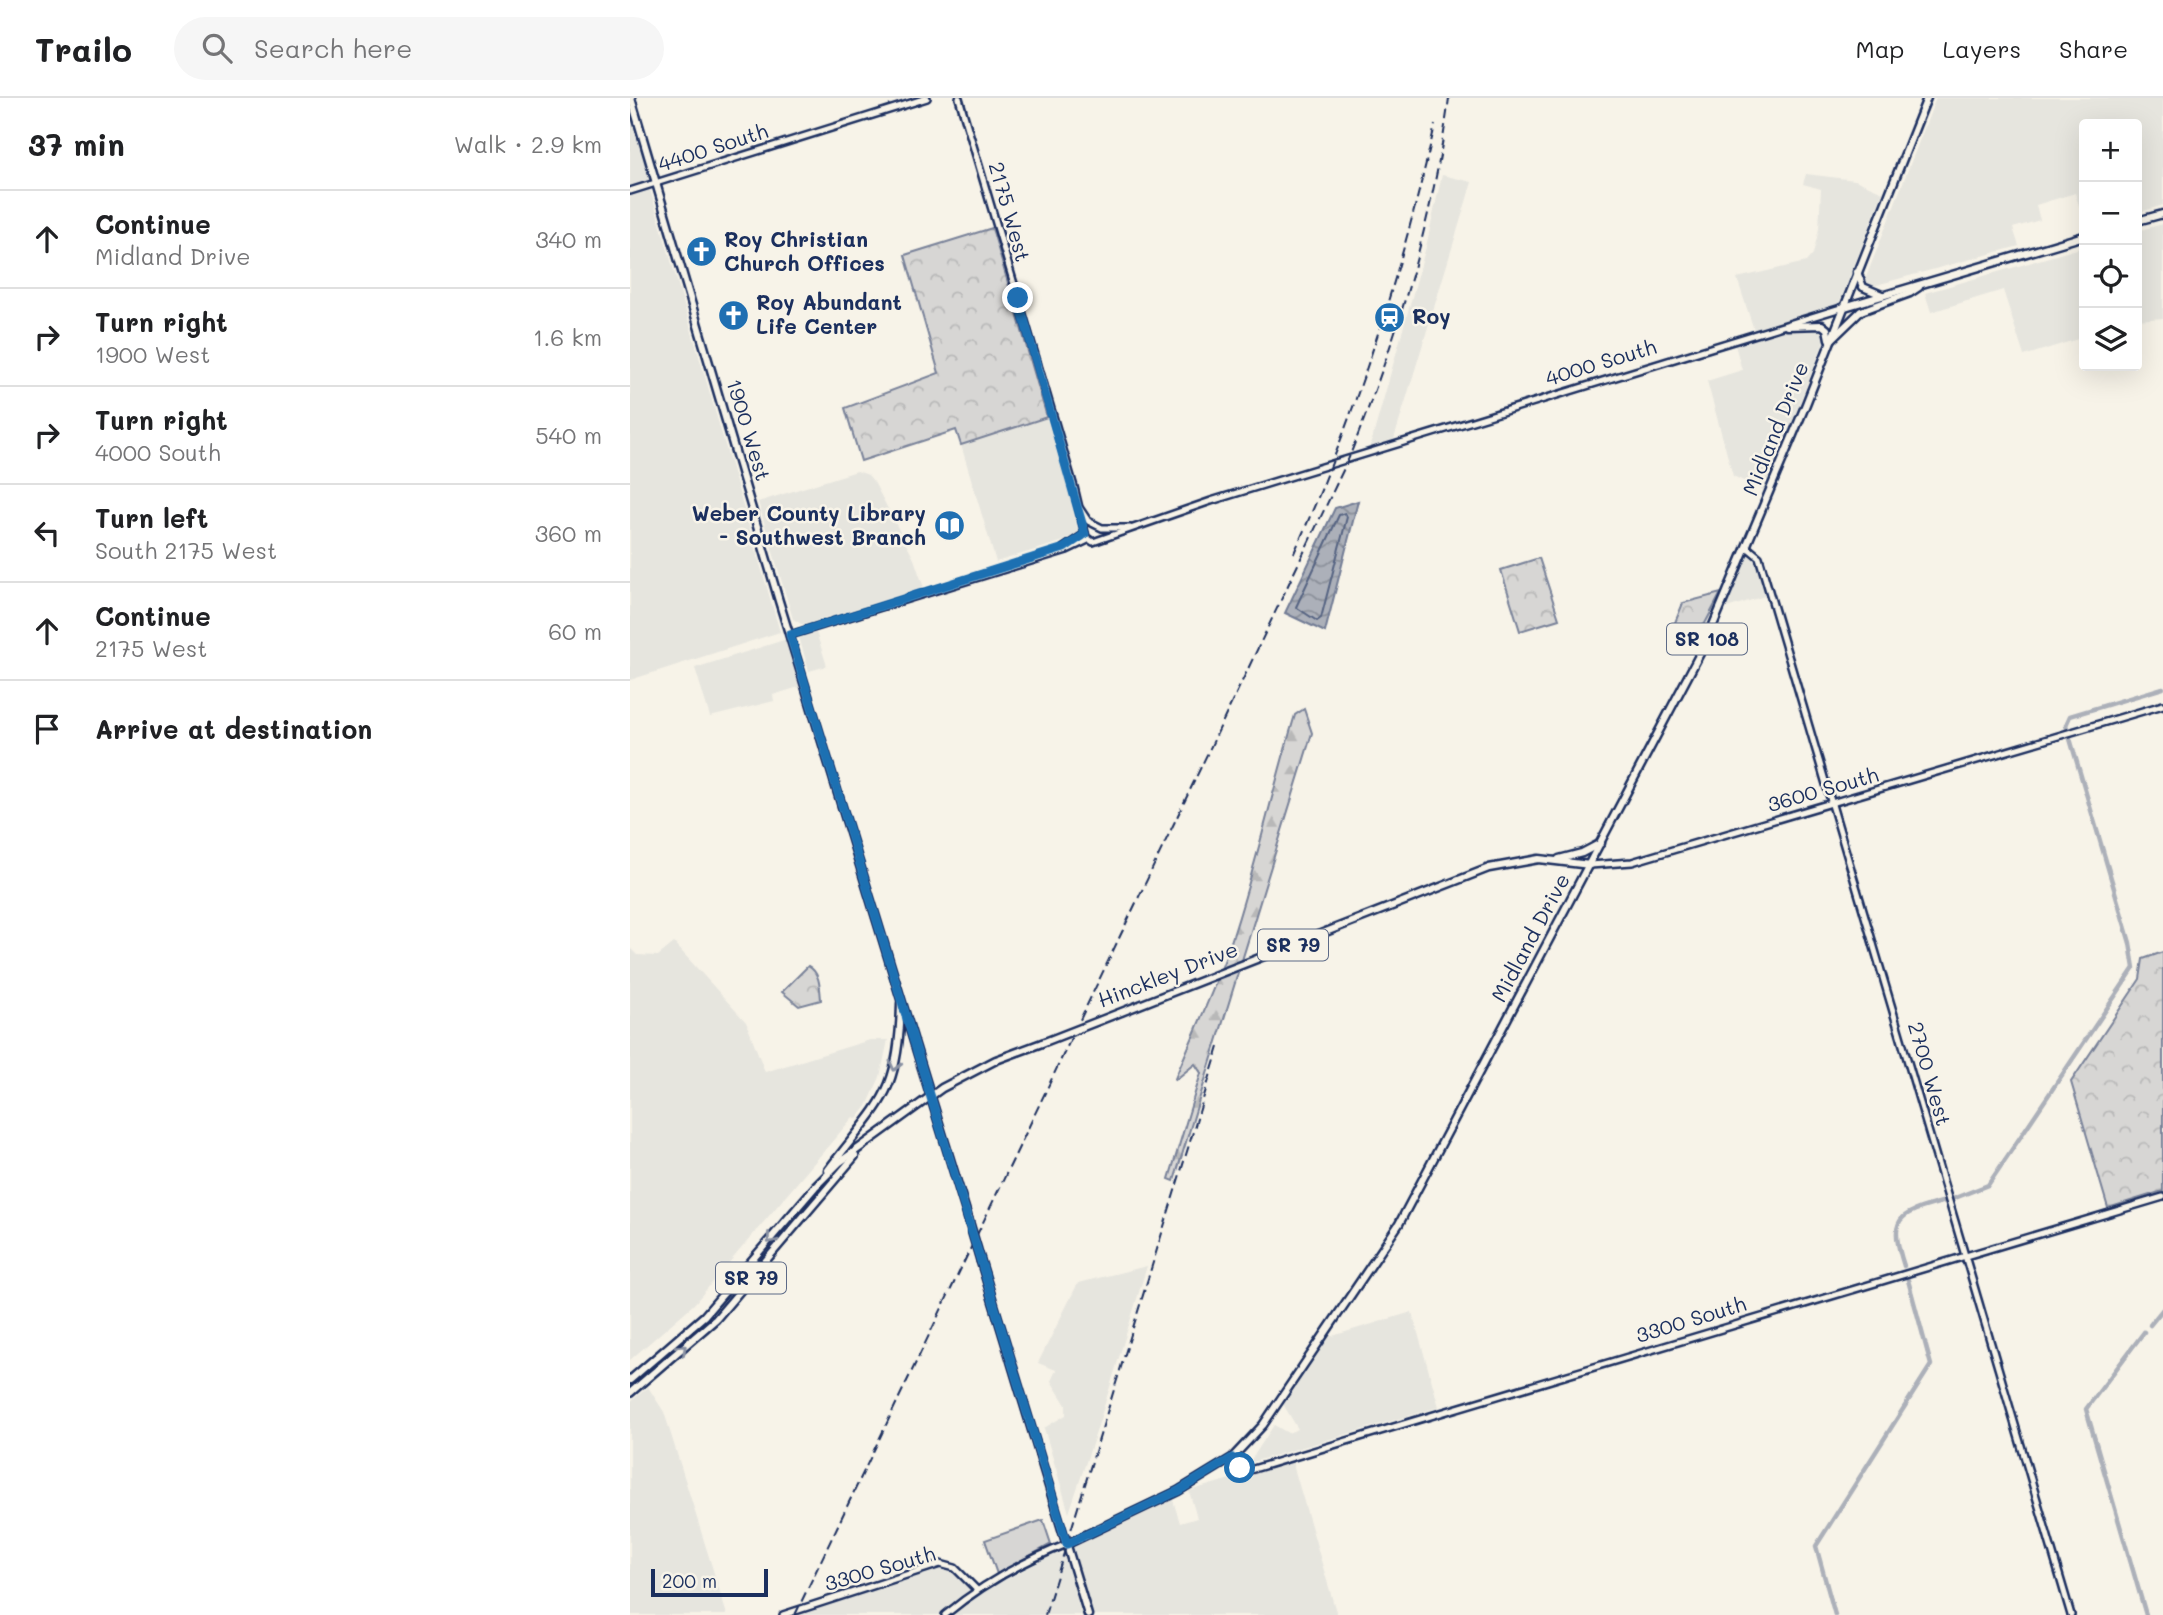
<!DOCTYPE html>
<meta charset="utf-8">
<style>
body{margin:0;font-family:Mali,sans-serif;background:#f6f6f6;color:#202124}
.controls{position:absolute;right:21px;top:21px;display:grid;overflow:hidden;border-radius:7px;box-shadow:0 7px 28px #0002}
.controls button{width:63px;height:63px;display:grid;place-items:center;padding:0;border:0;border-bottom:2px solid #e0e0e0;background:#fff;color:#202124;font:35px sans-serif}
.scale{position:absolute;left:21px;bottom:18px;width:117px;box-sizing:border-box;padding-left:7px;border:4px solid #1b2f5e;border-top:0;font-size:19px;line-height:24px;white-space:nowrap;color:#1b2f5e;-webkit-text-stroke:5px #f7f3e8;paint-order:stroke}
.stop{position:absolute;width:21px;height:21px;margin:-16px;border:5px solid #1f6fb2;border-radius:50%;background:#fff}
.stop.end{background:#1f6fb2;border-color:#fff;box-shadow:0 2px 7px #0008}
.list{margin:0;padding:0;list-style:none}
h2{display:flex;justify-content:space-between;align-items:center;height:91px;margin:0;padding:0 28px;font-size:30px}
h2 small{font-size:23px;font-weight:400;color:#757577}
.list li{display:grid;grid-template-columns:46px 1fr auto;gap:21px;align-items:center;box-sizing:border-box;height:98px;padding:0 28px;border-top:2px solid #e0e0e0}
.list b{display:block;font-size:26px;white-space:nowrap}
.list p{margin:0;font-size:23px;white-space:nowrap;color:#757577}
.list em{font-size:23px;font-style:normal;color:#757577}
.icon{flex:none;width:38px;height:38px;fill:none;stroke:currentColor;stroke-width:2;stroke-linecap:round;stroke-linejoin:round}
.map{position:relative;flex:none;width:1533px;height:1517px;overflow:hidden}
header{display:flex;align-items:center;gap:42px;box-sizing:border-box;height:98px;padding:0 35px;background:#fff;border-bottom:2px solid #e0e0e0}
header strong{font-size:33px}
nav{display:flex;gap:38px;margin-inline-start:auto;font-size:24px}
.search{width:490px;height:63px;background:#f6f6f6;display:flex;align-items:center;gap:18px;box-sizing:border-box;padding:0 24px;border-radius:38px;color:#757577;font-size:26px}
main{display:flex}
aside{flex:1;background:#fff}
.map>svg:first-child{display:block}
</style>
<header>
<strong>Trailo</strong>
<div class="search"><svg class="icon" aria-label="search" viewBox="0 0 24 24"><circle cx="10" cy="10" r="6"/><path d="M15 15l6 6"/></svg>Search here</div>
<nav><a>Map</a><a>Layers</a><a>Share</a></nav>
</header>
<main>
<aside>
<h2>37 min<small>Walk · 2.9 km</small></h2>
<ul class="list">
<li><svg class="icon" aria-label="ahead" viewBox="0 0 24 24"><path d="M12 20V5M6 11l6-6 6 6"/></svg><div><b>Continue</b><p>Midland Drive</p></div><em>340 m</em></li>
<li><svg class="icon" aria-label="right" viewBox="0 0 24 24"><path d="M7 20v-9h11M14 6l5 5-5 5"/></svg><div><b>Turn right</b><p>1900 West</p></div><em>1.6 km</em></li>
<li><svg class="icon" aria-label="right" viewBox="0 0 24 24"><path d="M7 20v-9h11M14 6l5 5-5 5"/></svg><div><b>Turn right</b><p>4000 South</p></div><em>540 m</em></li>
<li><svg class="icon" aria-label="left" viewBox="0 0 24 24"><path d="M17 20v-9H6M10 6l-5 5 5 5"/></svg><div><b>Turn left</b><p>South 2175 West</p></div><em>360 m</em></li>
<li><svg class="icon" aria-label="ahead" viewBox="0 0 24 24"><path d="M12 20V5M6 11l6-6 6 6"/></svg><div><b>Continue</b><p>2175 West</p></div><em>60 m</em></li>
<li><svg class="icon" aria-label="arrive" viewBox="0 0 24 24"><path d="M6 21V4h12l-3 4 3 4H6"/></svg><div><b>Arrive at destination</b></div></li>
</ul>
</aside>
<div class="map">
<svg width="1533" height="1517" viewBox="0 0 1533 1517">
<defs>
<pattern id="forest-firs" width="22" height="20" patternUnits="userSpaceOnUse" patternTransform="scale(1.75)"><rect width="22" height="20" fill="#d7d6d4"/><path d="M5 1l3.5 6h-7zM16 11l3.5 6h-7z" fill="#b8b8b8"/></pattern>
<pattern id="park-crowns" width="20" height="18" patternUnits="userSpaceOnUse" patternTransform="scale(1.75)"><rect width="20" height="18" fill="#d7d6d4"/><path d="M2 6a3 3 0 1 1 6 0M12 15a3 3 0 1 1 6 0" fill="none" stroke="#b8b8b8"/></pattern>
<pattern id="water-waves" width="16" height="10" patternUnits="userSpaceOnUse" patternTransform="scale(1.75)"><rect width="16" height="10" fill="#acb0b9"/><path d="M0 5q4-4 8 0t8 0" fill="none" stroke="#8b909a"/></pattern>
</defs>
<rect width="100%" height="100%" fill="#f7f3e8"/>
<filter id="ink" filterUnits="userSpaceOnUse"><feTurbulence type="fractalNoise" baseFrequency=".0143" numOctaves="2"/><feDisplacementMap in="SourceGraphic" scale="14" xChannelSelector="R" yChannelSelector="G"/><feConvolveMatrix kernelMatrix="1 2 1 2 8 2 1 2 1" color-interpolation-filters="sRGB"/></filter>
<g filter="url(#ink)">
<!-- built -->
<g fill="#e6e5de">
<polygon points="1306,0 1533,0 1533,107 1507,115 1507,26 1454,26 1454,123 1445,95 1406,107 1410,122 1383,130 1389,148 1239,189 1235,182"/>
<polygon points="0,5 23,82 0,89"/>
<polygon points="1176,76 1225,82 1253,94 1209,206 1124,232 1107,180 1176,164 1183,156 1189,131 1191,91 1173,86"/>
<polygon points="812,77 842,84 764,341 740,349 796,149"/>
<polygon points="20,91 150,534 0,582 0,97"/>
<polygon points="1533,126 1533,220 1507,222 1507,133"/>
<polygon points="1454,149 1454,239 1394,258 1373,192 1301,214 1295,195"/>
<polygon points="1188,222 1199,230 1135,393 1103,378 1077,283 1112,272 1105,247"/>
<polygon points="417,319 451,432 447,439 366,464 331,347"/>
<polygon points="227,373 238,377 244,384 284,461 294,490 175,528 163,521 128,404"/>
<polygon points="1122,443 1138,497 1090,512"/>
<polygon points="186,534 197,568 179,573 169,539"/>
<polygon points="157,541 172,588 143,597 144,603 80,619 65,570"/>
<polygon points="44,845 116,924 135,974 240,942 258,942 250,979 237,1008 227,1021 223,1019 64,1206 0,1262 0,850 7,857 28,858"/>
<polygon points="517,1168 468,1328 439,1415 414,1330 436,1317 436,1307 421,1283 426,1272 408,1265 448,1185"/>
<polygon points="782,1214 809,1309 619,1365 644,1327 658,1335 668,1331 653,1306 699,1239"/>
<polygon points="18,1289 34,1314 97,1517 0,1517 0,1304"/>
<polygon points="662,1363 707,1517 462,1517 441,1448 542,1399 550,1425 567,1420 559,1393"/>
<polygon points="428,1454 435,1460 452,1517 169,1517 311,1470 322,1472 348,1496"/>
</g>
<!-- grass -->
<polygon fill="#d7d6d4" stroke="#798299" stroke-width="2" points="413,1422 421,1446 367,1476 355,1442"/>
<!-- forest -->
<path fill="url(#forest-firs)" stroke="#798299" stroke-width="2" d="M674,611L682,635L544,1083L539,1081L571,975L565,966L544,983C563,937 585,891 601,844C626,769 642,693 665,617Z"/>
<!-- park -->
<g fill="url(#park-crowns)" stroke="#798299" stroke-width="2">
<polygon points="362,130 417,319 331,347 326,332 231,363 215,310 309,275 275,157"/>
<polygon points="909,460 929,521 890,533 871,472"/>
<polygon points="1091,495 1069,537 1044,527 1053,505"/>
<polygon points="1533,854 1533,1093 1478,1110 1441,984 1510,881 1513,861"/>
<path d="M178,868C190,874 190,890 191,902L169,908L152,894Z"/>
</g>
<!-- water -->
<polygon fill="url(#water-waves)" stroke="#727c95" stroke-width="2" points="728,403 695,534 655,515 705,410"/>
<g fill="none" stroke-linecap="round" stroke-linejoin="round">
<!-- shore -->
<polygon stroke="#556382" stroke-width="2" points="715,415 717,419 691,520 687,523 666,509 709,417"/>
<!-- canal -->
<g stroke="#acb0b9" stroke-width="4.5">
<polyline points="1325,1100 1358,1087 1504,870 1500,845 1436,627 1440,618 1533,590"/>
<path d="M1274,1168C1259,1121 1266,1116 1312,1104"/>
<polyline points="1520,1227 1533,1211"/>
<polyline points="1514,1234 1456,1311 1516,1517"/>
<polyline points="1205,1517 1186,1448 1301,1267 1278,1182"/>
</g>
<defs>
<g id="minor">
<polyline points="329,0 444,389 456,439 463,444 581,403 1211,210"/>
<polyline points="0,93 297,0"/>
<polyline points="450,411 458,423 472,430 500,430"/>
<polyline points="1117,449 1129,459 1441,1517"/>
<polyline points="434,450 455,436"/>
<polyline points="160,537 437,452 458,442"/>
<polyline points="960,767 1002,764 1533,607"/>
<polyline points="602,1360 610,1370 620,1372 1533,1099"/>
<polyline points="153,1517 310,1466 325,1470 347,1492"/>
<path d="M315,1517C351,1487 394,1463 437,1446"/>
</g>
<g id="major">
<polyline points="1,0 149,503 338,1120"/>
<polyline points="1507,123 1533,116"/>
<polyline points="1227,174 1233,189 1252,197"/>
<polyline points="1211,210 1454,138"/>
<polyline points="1157,228 1192,227 1197,231 1199,241"/>
<polyline points="1201,242 1231,213 1280,195 1289,189"/>
<polyline points="929,761 952,755 971,745"/>
<polyline points="471,922 859,770 909,761 960,767"/>
<path d="M198,1072C250,1003 269,999 271,905"/>
<polyline points="351,1164 458,1517"/>
<polyline points="0,1282 74,1218 185,1089 210,1064 312,990 366,962 412,945"/>
<polyline points="0,1295 86,1221 225,1058"/>
<polyline points="437,1446 548,1393 602,1360 633,1327 769,1126 1076,544 1176,306 1297,0"/>
</g>
</defs>
<!-- minor casing -->
<use href="#minor" stroke="#1b2f5e" stroke-width="10"/>
<!-- major casing -->
<use href="#major" stroke="#1b2f5e" stroke-width="11"/>
<!-- minor -->
<use href="#minor" stroke="#f7f3e8" stroke-width="5"/>
<!-- major -->
<use href="#major" stroke="#f7f3e8" stroke-width="6"/>
<!-- rail -->
<g stroke="#1b2f5e" stroke-width="2" stroke-dasharray="10 5" stroke-linecap="butt">
<path d="M664,455C726,317 771,175 805,27"/>
<path d="M165,1517L718,362C765,246 803,124 819,0"/>
<polyline points="415,1517 589,949"/>
</g>
<defs>
<g id="major-bridge">
<polyline points="412,945 471,922"/>
<polyline points="338,1120 351,1164"/>
</g>
</defs>
<!-- major-bridge casing -->
<use href="#major-bridge" stroke="#1b2f5e" stroke-width="11" stroke-linecap="butt"/>
<!-- major-bridge -->
<use href="#major-bridge" stroke="#f7f3e8" stroke-width="6"/>
</g>
<!-- one-way arrows -->
<defs><path id="oneway-chevron" d="M-2-3.5L2.5 0L-2 3.5" fill="none" stroke-width="1.6" stroke-linecap="round" stroke-linejoin="round" transform="scale(1.75)"/></defs>
<g stroke="#8991a3">
<use href="#oneway-chevron" transform="translate(265 968) rotate(104)"/>
<use href="#oneway-chevron" transform="translate(141 1141) rotate(130)"/>
<use href="#oneway-chevron" transform="translate(52 1251) rotate(-41)"/>
</g>
</g>
<g fill="none" stroke-linecap="round" stroke-linejoin="round" filter="url(#ink)">
<!-- route -->
<polyline stroke="#1f6fb2" stroke-width="9" points="388,200 455,436 434,450 160,537 437,1446 548,1393 602,1360 610,1370"/>
</g>
<!-- icons -->
<defs>
<symbol id="church-disc" viewBox="-11 -11 22 22"><circle r="9.5" fill="#1f6fb2" stroke="#f7f3e8"/><path d="M-1.2-6h2.4v3.5h3.3v2.4h-3.3V6h-2.4V-.1h-3.3v-2.4h3.3Z" fill="#fff"/></symbol>
<symbol id="station-disc" viewBox="-11 -11 22 22"><circle r="9.5" fill="#1f6fb2" stroke="#f7f3e8"/><path d="M-3-6H3Q5-6 5-4V2Q5 4 3 4L4.5 6H3L1.5 4h-3L-3 6H-4.5L-3 4Q-5 4-5 2V-4Q-5-6-3-6ZM-3.5-4v3h7v-3ZM-3.5 1v1.5H-2V1ZM2 1v1.5H3.5V1Z" fill="#fff"/></symbol>
<symbol id="library-disc" viewBox="-11 -11 22 22"><circle r="9.5" fill="#1f6fb2" stroke="#f7f3e8"/><path d="M-6-4Q-3-5.5-.7-3.5V5Q-3 3-6 4ZM6-4Q3-5.5 .7-3.5V5Q3 3 6 4Z" fill="#fff"/></symbol>
</defs>
<g fill-rule="evenodd">
<use href="#church-disc" x="54" y="136" width="35" height="35"/>
<use href="#church-disc" x="86" y="200" width="35" height="35"/>
<use href="#station-disc" x="742" y="202" width="35" height="35"/>
<use href="#library-disc" x="302" y="410" width="35" height="35"/>
</g>
<g text-anchor="middle" stroke-width="5" stroke-linejoin="round" paint-order="stroke">
<!-- shield labels -->
<g fill="#f7f3e8" stroke="#5d6a87" stroke-width="2">
<rect x="1037" y="525.5" width="80" height="31" rx="5"/>
<rect x="628" y="831.5" width="70" height="31" rx="5"/>
<rect x="86" y="1164.5" width="70" height="31" rx="5"/>
</g>
<g font-size="19" font-weight="bold" fill="#1b2f5e">
<text x="1077" y="548">SR 108</text>
<text x="663" y="854">SR 79</text>
<text x="121" y="1187">SR 79</text>
</g>
<!-- street labels -->
<g font-size="21" fill="#1b2f5e" stroke="#f7f3e8">
<text transform="translate(83 50) rotate(-18)" y="7">4400 South</text>
<text transform="translate(379 114) rotate(74)" y="7">2175 West</text>
<text transform="translate(971 265) rotate(-17)" y="7">4000 South</text>
<text transform="translate(1146 331) rotate(-68)" y="7">Midland Drive</text>
<text transform="translate(118 332) rotate(73)" y="7">1900 West</text>
<text transform="translate(1193 692) rotate(-16)" y="7">3600 South</text>
<text transform="translate(901 840) rotate(-62)" y="7">Midland Drive</text>
<text transform="translate(538 877) rotate(-21)" y="7">Hinckley Drive</text>
<text transform="translate(1299 976) rotate(74)" y="7">2700 West</text>
<text transform="translate(1061 1222) rotate(-17)" y="7">3300 South</text>
<text transform="translate(250 1471) rotate(-16)" y="7">3300 South</text>
</g>
<!-- poi labels -->
<g font-size="21" font-weight="bold" fill="#1b2f5e" stroke="#f7f3e8" text-anchor="start">
<text x="94" y="149">Roy Christian<tspan x="94" dy="24">Church Offices</tspan></text>
<text x="126" y="212">Roy Abundant<tspan x="126" dy="24">Life Center</tspan></text>
<text x="782" y="226">Roy</text>
<text x="296" y="423" text-anchor="end">Weber County Library<tspan x="296" dy="24">- Southwest Branch</tspan></text>
</g>
</g>
</svg>
<div class="controls">
<button>+</button>
<button>−</button>
<button><svg class="icon" aria-label="locate" viewBox="0 0 24 24"><circle cx="12" cy="12" r="6"/><path d="M12 2v4M12 18v4M2 12h4M18 12h4"/></svg></button>
<button><svg class="icon" aria-label="layers" viewBox="0 0 24 24"><path d="M12 4l9 5-9 5-9-5zM3 14l9 5 9-5"/></svg></button>
</div>
<div class="scale">200 m</div>
<div class="stop" style="left:610px;top:1370px"></div>
<div class="stop end" style="left:388px;top:200px"></div>
</div>
</main>
